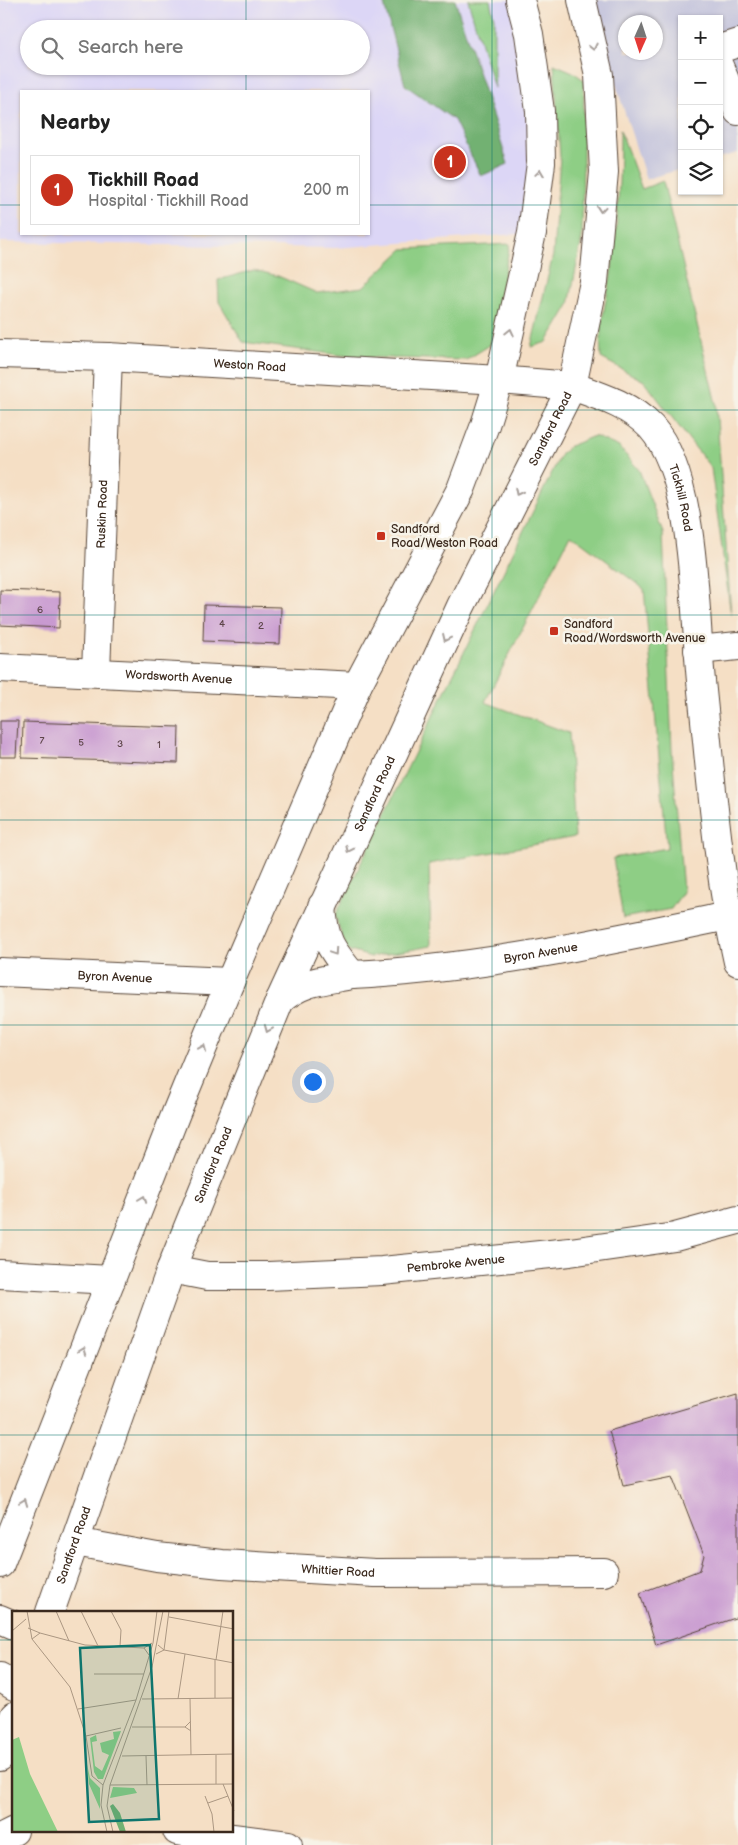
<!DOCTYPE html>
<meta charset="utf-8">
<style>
body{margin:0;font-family:"Balsamiq Sans",sans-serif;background:#f2f2f2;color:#222}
.controls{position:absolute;right:15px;top:15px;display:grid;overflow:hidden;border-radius:0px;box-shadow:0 1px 4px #0004}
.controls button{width:45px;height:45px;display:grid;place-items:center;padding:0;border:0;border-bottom:1px solid #e0e0e0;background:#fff;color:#222;font:25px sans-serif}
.compass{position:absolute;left:618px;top:15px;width:45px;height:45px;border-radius:50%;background:#fff;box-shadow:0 1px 4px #0004;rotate:183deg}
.you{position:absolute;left:312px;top:1081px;width:18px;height:18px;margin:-12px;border:4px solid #fff;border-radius:50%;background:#1a73e8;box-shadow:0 0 0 8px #1a73e833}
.badge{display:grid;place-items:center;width:32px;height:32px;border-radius:50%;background:#c8321e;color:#fff;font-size:16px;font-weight:700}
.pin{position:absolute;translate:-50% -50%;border:2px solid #fff;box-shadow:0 1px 5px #0006}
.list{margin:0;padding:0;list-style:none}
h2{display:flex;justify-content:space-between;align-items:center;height:65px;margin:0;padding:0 20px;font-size:21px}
h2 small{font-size:16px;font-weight:400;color:#767676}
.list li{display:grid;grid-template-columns:32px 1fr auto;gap:15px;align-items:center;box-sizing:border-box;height:70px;margin:0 10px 10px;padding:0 10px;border:1px solid #e0e0e0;border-radius:0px}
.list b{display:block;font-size:19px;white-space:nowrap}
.list p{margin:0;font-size:16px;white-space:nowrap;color:#767676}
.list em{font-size:16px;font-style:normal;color:#767676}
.icon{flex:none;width:28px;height:28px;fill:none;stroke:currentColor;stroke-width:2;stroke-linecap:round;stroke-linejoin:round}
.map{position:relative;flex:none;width:738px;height:1845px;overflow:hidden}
.search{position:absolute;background:#fff;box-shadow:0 1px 4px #0004;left:20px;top:20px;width:350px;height:55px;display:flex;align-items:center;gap:12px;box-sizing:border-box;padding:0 18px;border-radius:28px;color:#767676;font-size:19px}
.panel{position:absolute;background:#fff;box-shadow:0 1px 4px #0004;left:20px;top:90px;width:350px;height:145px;border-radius:0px}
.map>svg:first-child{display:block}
</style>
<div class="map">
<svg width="738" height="1845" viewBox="0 0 738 1845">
<rect width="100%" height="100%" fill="#f7f3e8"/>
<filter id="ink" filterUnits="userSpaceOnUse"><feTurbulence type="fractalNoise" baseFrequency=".02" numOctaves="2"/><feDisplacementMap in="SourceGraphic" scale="10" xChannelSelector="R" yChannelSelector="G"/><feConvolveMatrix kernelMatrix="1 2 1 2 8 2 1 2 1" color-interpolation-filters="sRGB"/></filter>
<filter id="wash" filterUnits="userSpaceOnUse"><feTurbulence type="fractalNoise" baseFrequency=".0096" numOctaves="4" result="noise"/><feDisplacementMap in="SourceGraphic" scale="20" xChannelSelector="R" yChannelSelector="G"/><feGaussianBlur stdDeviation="1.12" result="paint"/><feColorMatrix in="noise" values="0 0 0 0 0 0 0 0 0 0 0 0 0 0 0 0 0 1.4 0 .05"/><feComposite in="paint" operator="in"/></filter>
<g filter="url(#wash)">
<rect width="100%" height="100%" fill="#f5dfc5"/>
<!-- built -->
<path fill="#dcd6f6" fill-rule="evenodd" d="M0,0H520L529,34L532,233L335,248L0,242ZM29,29H361V66H29ZM21,91H369V234H21Z"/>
<!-- industrial -->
<path fill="#c2c2dc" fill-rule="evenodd" d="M589,0H738V153L719,158V19H682V169L646,179ZM626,22H656V52H626Z"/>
<!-- green -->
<g fill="#8ece85" stroke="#647c52">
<polygon points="468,0 490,0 494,18 494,88"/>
<polygon points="554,64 573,72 584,80 582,238 569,305 547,342 531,347 553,255 560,157"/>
<path d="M620,130L642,189L663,181L716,404L731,615L711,468L644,381L601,358C598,323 607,301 612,268C618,222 620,177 620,130Z"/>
<polygon points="510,244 490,345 466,360 354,357 243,342 219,302 218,280 254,270 278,276 317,293 363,287 403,249"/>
<polygon points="594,436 619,447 639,470 663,533 672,750 683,892 671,909 623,918 613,858 667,848 644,589 571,534 485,702 569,733 575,837 429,864 431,946 371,957 347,950 335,916 561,454 570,446"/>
</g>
<!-- forest -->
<polygon fill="#72b172" stroke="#566e48" points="383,0 455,0 508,164 481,176 454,120 405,85"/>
<g id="blocks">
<!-- building -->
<g fill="#c899d0">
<polygon points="0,590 60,592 59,628 0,625"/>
<polygon points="204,605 281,607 280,644 203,641"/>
<polygon points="0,721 18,721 16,757 0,757"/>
<polygon points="23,722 179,727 178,763 22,758"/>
<polygon points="738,1393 738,1617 656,1645 640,1593 700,1570 704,1555 673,1475 624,1485 609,1431"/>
</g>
</g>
</g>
<g filter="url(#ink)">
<use href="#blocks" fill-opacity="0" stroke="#574537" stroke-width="1"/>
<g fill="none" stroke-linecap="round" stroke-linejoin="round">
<defs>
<g id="minor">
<polyline points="719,49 738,43"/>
<polyline points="719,66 738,111"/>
<path id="s1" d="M0,354L108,357L499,380"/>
<path id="s2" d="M572,386C600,396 630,405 651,427C697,478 694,614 701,681C711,775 717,870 738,962"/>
<polyline points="698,650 738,646"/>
<path id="s3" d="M0,668L357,686"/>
<path id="s4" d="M96,672L108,357"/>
<path id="s5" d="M0,972L230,982"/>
<path id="s6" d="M352,975C479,969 603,942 728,916"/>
<path d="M280,1000C305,980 321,981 352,975C331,949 324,941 322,906"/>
<path id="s7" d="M171,1269L207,1276H268L382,1271L570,1252L675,1237L738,1220"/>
<polyline points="0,1274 111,1280"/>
<path id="s8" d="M75,1542L157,1557L222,1564L375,1573L604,1572"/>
<polyline points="177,1831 288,1845"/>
<polyline points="0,1838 14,1831"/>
</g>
<g id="major">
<polyline points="499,380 572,386"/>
<polyline points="0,1564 176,1113 230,982 357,686 461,489 485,425 499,380 532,233 541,163 540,111 529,34 520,0"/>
<path id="s9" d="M50,1612L171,1269L280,1000L461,606L572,386L594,282L604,172L599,75L582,0"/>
<polyline points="0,1619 14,1625"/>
<polyline points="0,1677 14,1686"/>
<polyline points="0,1757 14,1716"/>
</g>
</defs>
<!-- minor casing -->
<use href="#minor" stroke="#574537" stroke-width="30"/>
<!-- major casing -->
<use href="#major" stroke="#574537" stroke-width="30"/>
<!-- minor -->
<use href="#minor" stroke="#fff" stroke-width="28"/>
<!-- major -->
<use href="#major" stroke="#fff" stroke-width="28"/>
</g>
<!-- one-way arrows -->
<defs><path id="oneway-chevron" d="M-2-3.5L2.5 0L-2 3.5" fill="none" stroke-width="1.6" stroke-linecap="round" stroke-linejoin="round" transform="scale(1.25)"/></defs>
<g stroke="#a79f9a">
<use href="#oneway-chevron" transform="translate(593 47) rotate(77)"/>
<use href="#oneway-chevron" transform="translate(540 173) rotate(-82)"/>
<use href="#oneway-chevron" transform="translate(601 209) rotate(95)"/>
<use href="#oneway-chevron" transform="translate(510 332) rotate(-77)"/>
<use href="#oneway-chevron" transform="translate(518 492) rotate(117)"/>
<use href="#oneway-chevron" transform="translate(446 638) rotate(115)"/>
<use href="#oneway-chevron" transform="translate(349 849) rotate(115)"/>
<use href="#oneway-chevron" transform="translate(334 952) rotate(56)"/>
<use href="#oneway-chevron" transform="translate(268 1029) rotate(112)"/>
<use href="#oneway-chevron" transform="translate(203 1048) rotate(-68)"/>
<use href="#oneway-chevron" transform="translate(143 1199) rotate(-69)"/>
<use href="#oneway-chevron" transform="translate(83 1350) rotate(-69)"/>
<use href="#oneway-chevron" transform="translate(24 1502) rotate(-69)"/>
</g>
</g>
<!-- grid -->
<path fill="none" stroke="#0f766e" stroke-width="1" stroke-opacity="0.55" d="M246,0V29M492,0V1845M246,66V91M0,205H21M369,205H738M246,234V1845M0,410H738M0,615H738M0,820H738M0,1025H738M0,1230H738M0,1435H738M0,1640H14M232,1640H738"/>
<!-- markers -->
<g fill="#c8321e" stroke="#f7f3e8" stroke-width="2">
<rect x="376" y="531" width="10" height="10" rx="2.5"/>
<rect x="549" y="626" width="10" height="10" rx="2.5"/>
</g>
<g text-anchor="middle" stroke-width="5" stroke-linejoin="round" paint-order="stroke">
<!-- number labels -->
<g font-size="10" fill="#5e464a">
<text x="40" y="613">6</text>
<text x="222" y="627">4</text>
<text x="261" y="629">2</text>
<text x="42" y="744">7</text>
<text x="81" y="746">5</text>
<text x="120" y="747">3</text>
<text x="159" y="748">1</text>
</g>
<!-- street labels -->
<g font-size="12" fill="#3b2a1e" stroke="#f7f3e8">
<text dy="4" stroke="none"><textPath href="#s1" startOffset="250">Weston Road</textPath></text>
<text dy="4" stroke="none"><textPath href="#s9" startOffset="1286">Sandford Road</textPath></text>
<text dy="4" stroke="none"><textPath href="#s2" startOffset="168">Tickhill Road</textPath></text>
<text dy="4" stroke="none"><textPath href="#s4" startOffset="158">Ruskin Road</textPath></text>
<text dy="4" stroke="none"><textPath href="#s3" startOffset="179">Wordsworth Avenue</textPath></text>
<text dy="4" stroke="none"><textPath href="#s9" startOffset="881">Sandford Road</textPath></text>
<text dy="4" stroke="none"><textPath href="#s6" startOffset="190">Byron Avenue</textPath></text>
<text dy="4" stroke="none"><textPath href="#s5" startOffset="115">Byron Avenue</textPath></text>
<text dy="4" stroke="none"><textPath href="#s9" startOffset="476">Sandford Road</textPath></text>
<text dy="4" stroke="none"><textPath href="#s7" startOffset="286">Pembroke Avenue</textPath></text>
<text dy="4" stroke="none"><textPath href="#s9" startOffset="71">Sandford Road</textPath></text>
<text dy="4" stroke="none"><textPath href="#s8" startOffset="265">Whittier Road</textPath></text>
</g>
<!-- poi labels -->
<g font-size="12" fill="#3b2a1e" stroke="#f7f3e8" text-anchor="start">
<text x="391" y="533">Sandford<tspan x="391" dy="14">Road/Weston Road</tspan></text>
<text x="564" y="628">Sandford<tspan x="564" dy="14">Road/Wordsworth Avenue</tspan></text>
</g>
</g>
<!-- overview -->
<g transform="translate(12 1611)">
<rect width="221" height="221" fill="#f5dfc5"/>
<path d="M109,120L91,168H86L82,161L78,127L84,124L85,130L80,131L83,155L90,160L97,144L90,141L88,132L102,128L101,121ZM7,126L18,163L46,221H0V129ZM75,153L78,167L88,177V198L77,173ZM101,176L122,177L125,182L98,187Z" fill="#8ece85"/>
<path d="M101,193L108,202L114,221H108L98,195Z" fill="#72b172"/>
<path fill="none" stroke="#ab9782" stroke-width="1" d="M15,0L20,28L58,76L74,125L80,165L91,174M44,0L57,30M69,0L86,35M99,0L109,19L108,35M157,0L152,39L222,52M157,6L222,18M16,17L28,22L20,28M0,20L14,8M28,22L73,34L132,37M144,43L152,39L146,34M137,44L132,37L140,32M203,49V87M204,49L211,0M82,63H132M178,87L179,144M130,88L222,87M166,88L173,43M66,98L124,89M179,110L173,116L179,120M120,116H173M74,125L109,117M204,144V173M110,145L222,143M134,145L135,174M211,173L222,200M98,174L222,173M193,185L200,203L202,221M196,192L216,185M95,221L89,194L91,174L124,89L141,32L145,0M101,221L95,195L98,174L140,56L151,0"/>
<path fill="#0f766e" fill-opacity="0.15" stroke="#0f766e" stroke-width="2.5" d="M138,34L147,208L77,211L68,37Z"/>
<rect width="221" height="221" fill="none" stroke="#3b2a1e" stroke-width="2.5"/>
</g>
</svg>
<div class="controls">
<button>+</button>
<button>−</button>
<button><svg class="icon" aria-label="locate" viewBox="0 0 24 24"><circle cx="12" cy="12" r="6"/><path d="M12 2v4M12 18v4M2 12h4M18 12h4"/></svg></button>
<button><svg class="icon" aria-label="layers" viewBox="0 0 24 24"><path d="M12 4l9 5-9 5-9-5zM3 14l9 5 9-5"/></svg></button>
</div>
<svg class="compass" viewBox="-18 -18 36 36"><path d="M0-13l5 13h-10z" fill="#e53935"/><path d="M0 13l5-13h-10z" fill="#767676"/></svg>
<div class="you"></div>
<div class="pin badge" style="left:450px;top:162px">1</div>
<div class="search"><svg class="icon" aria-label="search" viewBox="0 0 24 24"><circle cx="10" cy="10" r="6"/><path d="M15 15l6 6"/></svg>Search here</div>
<section class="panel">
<h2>Nearby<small></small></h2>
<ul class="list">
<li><span class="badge">1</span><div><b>Tickhill Road</b><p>Hospital · Tickhill Road</p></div><em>200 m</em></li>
</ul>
</section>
</div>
